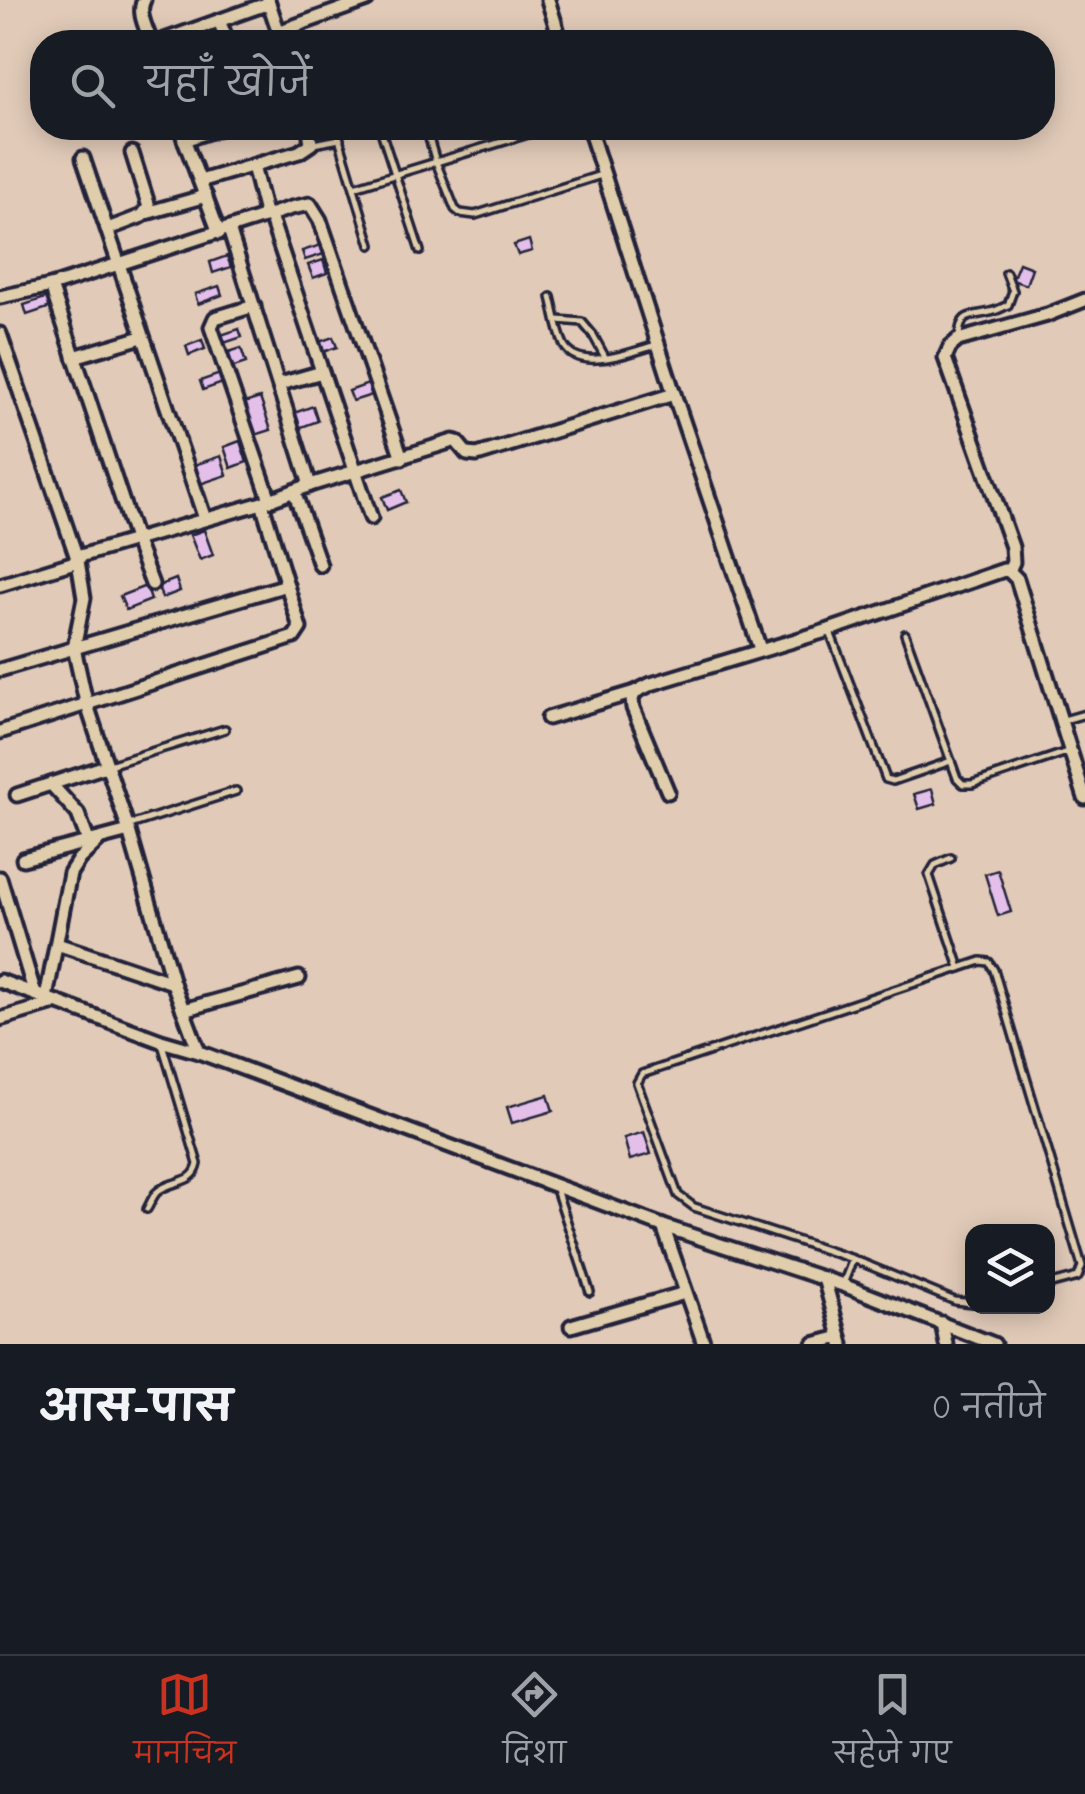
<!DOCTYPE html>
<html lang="hi">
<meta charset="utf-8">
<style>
body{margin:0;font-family:"Comic Neue","Playpen Sans Deva",sans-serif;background:#20242c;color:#f1f3f6}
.controls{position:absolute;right:30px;bottom:30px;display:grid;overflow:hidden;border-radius:20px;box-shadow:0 5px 25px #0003}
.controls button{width:90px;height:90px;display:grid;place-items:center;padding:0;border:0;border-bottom:2px solid #363941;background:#171b24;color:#f1f3f6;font:50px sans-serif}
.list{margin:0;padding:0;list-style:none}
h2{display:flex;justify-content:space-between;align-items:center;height:130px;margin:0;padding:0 40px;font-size:42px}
h2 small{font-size:32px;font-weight:400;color:#9ea1a6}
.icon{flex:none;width:55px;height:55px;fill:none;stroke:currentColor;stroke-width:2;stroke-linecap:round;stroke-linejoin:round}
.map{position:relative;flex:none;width:1085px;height:1344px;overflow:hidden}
.search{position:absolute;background:#171b24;box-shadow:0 5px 25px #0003;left:30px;right:30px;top:30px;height:110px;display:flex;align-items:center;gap:25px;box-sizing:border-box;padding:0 35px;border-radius:40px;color:#9ea1a6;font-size:38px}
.sheet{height:310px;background:#171b24}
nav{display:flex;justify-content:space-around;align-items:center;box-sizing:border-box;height:140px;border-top:2px solid #363941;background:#171b24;font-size:28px;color:#9ea1a6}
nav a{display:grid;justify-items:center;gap:5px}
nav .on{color:#c8321e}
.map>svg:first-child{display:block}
</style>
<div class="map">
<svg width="1085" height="1344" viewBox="0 0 1085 1344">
<rect width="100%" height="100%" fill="#e1cab8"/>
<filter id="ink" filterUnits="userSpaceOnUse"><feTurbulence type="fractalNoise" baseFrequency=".01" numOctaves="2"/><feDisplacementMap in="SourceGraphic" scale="20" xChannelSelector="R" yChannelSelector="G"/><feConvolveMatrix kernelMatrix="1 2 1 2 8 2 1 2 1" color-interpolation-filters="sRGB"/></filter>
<g filter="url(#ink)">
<!-- building -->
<g fill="#e3bfea" stroke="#22223b" stroke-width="2.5">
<polygon points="529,240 532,251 518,255 514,245"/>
<polygon points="321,245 324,254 305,260 302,251"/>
<polygon points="227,256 231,267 213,273 210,262"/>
<polygon points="323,260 327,273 313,278 308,265"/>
<polygon points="1019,263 1032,268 1026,285 1012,280"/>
<polygon points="219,286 222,295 198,304 195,294"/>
<polygon points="48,297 51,307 27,315 24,305"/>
<polygon points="239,329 242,337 224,343 221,335"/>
<polygon points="333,337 337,347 323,352 319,342"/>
<polygon points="202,340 205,349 189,355 186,346"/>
<polygon points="241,348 246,363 228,369 223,354"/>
<polygon points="220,374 223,383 203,390 200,381"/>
<polygon points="368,384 372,395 353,401 349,391"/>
<polygon points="260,398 271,430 252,436 241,404"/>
<polygon points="313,406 318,421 299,428 294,413"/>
<polygon points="240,441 247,462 231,468 224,447"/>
<polygon points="221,456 227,475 200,484 194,465"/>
<polygon points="401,490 406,502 387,510 382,497"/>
<polygon points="204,530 213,555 200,560 190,535"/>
<polygon points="176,579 180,591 162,598 158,586"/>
<polygon points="146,586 151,600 126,610 120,596"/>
<polygon points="932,789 936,804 919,809 914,794"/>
<polygon points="998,870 1011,912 998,916 985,874"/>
<polygon points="548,1095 553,1111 512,1123 507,1107"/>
<polygon points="644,1132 651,1154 630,1160 624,1138"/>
</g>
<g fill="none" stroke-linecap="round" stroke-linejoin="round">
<defs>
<g id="service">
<polyline points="336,128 371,245"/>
<polyline points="380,128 420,251"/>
<polyline points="426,128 436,162 455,209 460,213 475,215 601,175"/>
<polyline points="313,144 340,139"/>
<polyline points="354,187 548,128"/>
<path d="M551,297C555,312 557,331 564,345C579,373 632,352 656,345"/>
<polyline points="558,320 582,322 593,335 605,357"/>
<path d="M959,337C960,312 971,317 990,312C996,311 1003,307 1008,305L1013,291L1006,273"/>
<polyline points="830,632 886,779 893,781 951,761"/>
<polyline points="905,634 957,778 963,784 972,784 1067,752"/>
<polyline points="1064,720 1085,714"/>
<polyline points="109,765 225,729"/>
<polyline points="130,825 236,791"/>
<polyline points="951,858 935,865 929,875 960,968"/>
<polyline points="556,1189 590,1292"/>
<path d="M147,1209C150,1204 152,1198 156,1193C169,1179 194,1186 198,1164L162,1044"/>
<polyline points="843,1284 853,1259"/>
<polyline points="972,1303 955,1301 853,1259 694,1207 678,1195 637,1083 642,1074 981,961 989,962 994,970 1082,1266 1078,1277 1048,1285"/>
</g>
<g id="minor">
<path d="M144,0C137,13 147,29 151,42"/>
<polyline points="268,0 282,42"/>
<polyline points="548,0 561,42"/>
<polyline points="219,21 228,42"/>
<polyline points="278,32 367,0"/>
<polyline points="159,42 269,3"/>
<polyline points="180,128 219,233"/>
<polyline points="589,128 674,394 760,649"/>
<polyline points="184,140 220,128"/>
<polyline points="83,158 205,519"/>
<polyline points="253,166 266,217"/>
<polyline points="200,181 299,152 311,144 309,128"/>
<polyline points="146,213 206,196"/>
<polyline points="270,216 371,518"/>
<polyline points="108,229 142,216 149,207 132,153"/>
<polyline points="229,229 310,485"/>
<polyline points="51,286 135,539 152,584"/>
<polyline points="0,297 51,286 291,208 310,204 320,220 402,458"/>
<polyline points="254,306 215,318 211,327 270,500"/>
<polyline points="0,334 78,561 84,598 74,648 86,702 129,831 173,983 199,1052"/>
<polyline points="74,357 142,337"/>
<polyline points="280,384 322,372"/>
<polyline points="294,491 320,565"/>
<polyline points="77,557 262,503 310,485 453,441 457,442 467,454 477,455 674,394"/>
<polyline points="1009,571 1013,562 1012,547 945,358 950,347 958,340 1047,315 1085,300"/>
<polyline points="0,585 78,561"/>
<polyline points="0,670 287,585"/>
<polyline points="548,718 635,692"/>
<polyline points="0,732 294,637 300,628 262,503"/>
<polyline points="51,784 78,814 89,843"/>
<polyline points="668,792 633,708 632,699 635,692 651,684 829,630 1004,570 1009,571 1017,579 1085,798"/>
<polyline points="17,795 106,766"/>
<polyline points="23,859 129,831"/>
<polyline points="0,878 35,994"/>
<polyline points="57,944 173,983"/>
<polyline points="0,981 161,1041 199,1052 663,1226 843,1285 994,1344"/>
<polyline points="46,998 70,873 79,859 98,841"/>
<polyline points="183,1010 299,978"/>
<polyline points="0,1019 58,1002"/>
<polyline points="663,1226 704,1344"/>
<polyline points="824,1278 842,1344"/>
<polyline points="942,1323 946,1344"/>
<polyline points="571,1326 685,1293"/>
<polyline points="814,1344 840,1337"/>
</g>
</defs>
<!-- service casing -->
<use href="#service" stroke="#22223b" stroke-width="12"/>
<!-- minor casing -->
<use href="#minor" stroke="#22223b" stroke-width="19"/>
<!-- service -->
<use href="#service" stroke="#e0cdab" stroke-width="5"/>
<!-- minor -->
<use href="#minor" stroke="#e0cdab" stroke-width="11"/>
</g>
</g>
</svg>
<div class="controls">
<button><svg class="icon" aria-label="layers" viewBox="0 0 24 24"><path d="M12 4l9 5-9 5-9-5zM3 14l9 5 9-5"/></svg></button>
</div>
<div class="search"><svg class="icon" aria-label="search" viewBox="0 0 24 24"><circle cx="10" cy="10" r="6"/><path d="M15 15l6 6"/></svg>यहाँ खोजें</div>
</div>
<section class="sheet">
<h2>आस-पास<small>0 नतीजे</small></h2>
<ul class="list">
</ul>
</section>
<nav>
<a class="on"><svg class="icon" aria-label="map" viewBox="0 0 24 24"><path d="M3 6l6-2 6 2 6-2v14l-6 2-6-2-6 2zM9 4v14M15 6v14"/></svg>मानचित्र</a>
<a><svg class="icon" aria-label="directions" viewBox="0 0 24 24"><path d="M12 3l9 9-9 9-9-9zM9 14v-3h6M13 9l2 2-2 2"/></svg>दिशा</a>
<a><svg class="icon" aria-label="saved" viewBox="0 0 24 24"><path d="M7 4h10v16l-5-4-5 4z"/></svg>सहेजे गए</a>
</nav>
